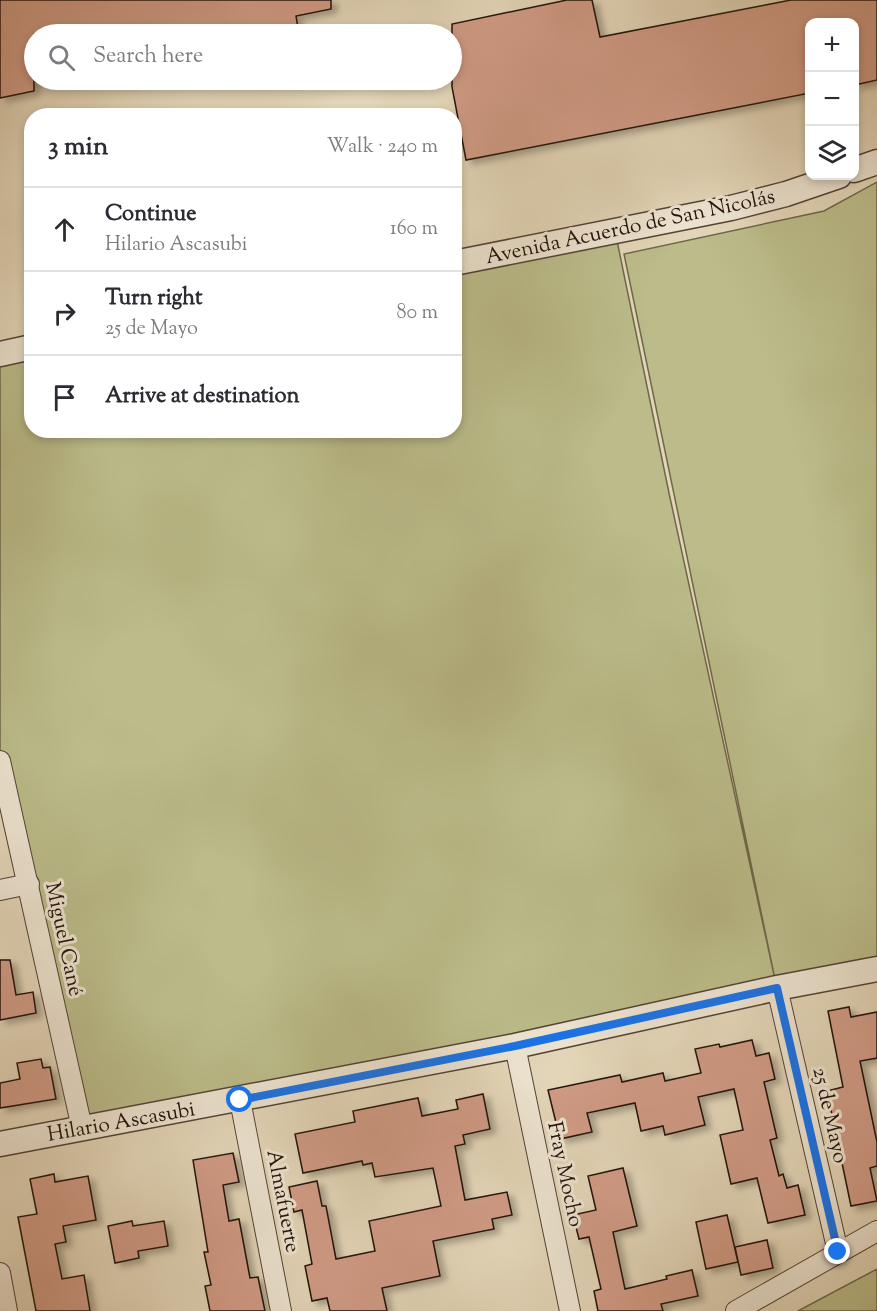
<!DOCTYPE html>
<meta charset="utf-8">
<style>
body{margin:0;font-family:"Sorts Mill Goudy",serif;background:#f7f7f7;color:#2b2b33}
.controls{position:absolute;right:18px;top:18px;display:grid;overflow:hidden;border-radius:12px;box-shadow:0 3px 9px #0003}
.controls button{width:54px;height:54px;display:grid;place-items:center;padding:0;border:0;border-bottom:2px solid #e1e1e2;background:#fff;color:#2b2b33;font:30px sans-serif}
.stop{position:absolute;width:18px;height:18px;margin:-14px;border:4px solid #1a73e8;border-radius:50%;background:#fff}
.stop.end{background:#1a73e8;border-color:#fff;box-shadow:0 2px 6px #0008}
.list{margin:0;padding:0;list-style:none}
h2{display:flex;justify-content:space-between;align-items:center;height:78px;margin:0;padding:0 24px;font-size:26px}
h2 small{font-size:20px;font-weight:400;color:#7c7c81}
.list li{display:grid;grid-template-columns:39px 1fr auto;gap:18px;align-items:center;box-sizing:border-box;height:84px;padding:0 24px;border-top:2px solid #e1e1e2}
.list b{display:block;font-size:22px;white-space:nowrap}
.list p{margin:0;font-size:20px;white-space:nowrap;color:#7c7c81}
.list em{font-size:20px;font-style:normal;color:#7c7c81}
.icon{flex:none;width:33px;height:33px;fill:none;stroke:currentColor;stroke-width:2;stroke-linecap:round;stroke-linejoin:round}
.map{position:relative;flex:none;width:877px;height:1311px;overflow:hidden}
.search{position:absolute;background:#fff;box-shadow:0 3px 9px #0003;left:24px;top:24px;width:438px;height:66px;display:flex;align-items:center;gap:15px;box-sizing:border-box;padding:0 21px;border-radius:33px;color:#7c7c81;font-size:22px}
.panel{position:absolute;background:#fff;box-shadow:0 3px 9px #0003;left:24px;top:108px;width:438px;height:330px;border-radius:24px}
.map>svg:first-child{display:block}
</style>
<div class="map">
<svg width="877" height="1311" viewBox="0 0 877 1311">
<defs>
<filter id="shadow"><feDropShadow dx="6" dy="4" stdDeviation="3" flood-color="#0004"/></filter>
</defs>
<rect width="100%" height="100%" fill="#e3d6b8"/>
<filter id="stains"><feTurbulence type="fractalNoise" baseFrequency=".00333" numOctaves="4"/><feColorMatrix values="0 0 0 0 .2 0 0 0 0 .09 0 0 0 0 .02 0 0 0 .5 -.17"/></filter>
<radialGradient id="worn" r=".72"><stop offset=".6" stop-color="#630" stop-opacity="0"/><stop offset="1" stop-color="#630" stop-opacity=".3"/></radialGradient>
<!-- green -->
<g fill="#bbbc8a" stroke="#6f674a" stroke-width="1.5">
<polygon points="877,182 877,968 82,1128 0,761 0,354 31,347 32,430 454,430 455,263 615,231 669,493 776,984 624,254 824,211"/>
<polygon points="877,1269 877,1311 798,1311"/>
</g>
<!-- building -->
<g fill="#d09b85" stroke="#23120b" stroke-width="1.5" filter="url(#shadow)">
<polygon points="0,0 331,0 331,9 296,16 299,34 34,34 34,91 0,98"/>
<polygon points="567,0 592,0 600,37 791,0 877,0 877,80 855,85 855,22 810,22 810,93 466,160 452,87 452,24"/>
<polygon points="0,960 10,960 16,995 33,992 36,1013 0,1020"/>
<polygon points="849,1007 851,1017 877,1012 877,1058 860,1061 877,1142 877,1166 870,1168 877,1201 851,1206 827,1091 843,1087 828,1011"/>
<polygon points="752,1040 756,1056 769,1053 775,1079 764,1082 777,1138 770,1140 779,1176 783,1174 787,1188 798,1185 805,1215 768,1223 757,1178 731,1184 720,1135 743,1130 734,1089 698,1097 705,1125 665,1135 663,1126 641,1131 635,1103 587,1113 592,1132 560,1139 548,1090 620,1075 622,1082 663,1073 665,1081 701,1073 695,1049 719,1044 720,1047"/>
<polygon points="41,1059 43,1068 50,1067 56,1099 0,1108 0,1083 20,1079 17,1063"/>
<polygon points="483,1094 490,1129 463,1135 465,1144 455,1146 465,1200 507,1192 512,1215 492,1219 494,1229 433,1241 440,1276 382,1288 387,1311 330,1311 327,1298 312,1301 305,1266 312,1264 302,1210 294,1212 289,1187 317,1181 322,1206 326,1206 336,1259 375,1251 369,1221 441,1206 433,1168 375,1177 372,1163 363,1165 362,1161 303,1173 295,1134 355,1122 353,1111 418,1098 422,1116 458,1109 456,1100"/>
<polygon points="233,1153 239,1182 223,1185 229,1221 239,1219 250,1278 258,1277 265,1311 210,1311 205,1286 211,1285 204,1252 208,1252 193,1160"/>
<polygon points="623,1168 637,1226 613,1232 625,1289 667,1279 666,1276 692,1270 698,1296 661,1304 663,1311 598,1311 594,1291 601,1289 589,1237 579,1239 573,1215 596,1210 588,1176"/>
<polygon points="54,1174 55,1182 88,1176 96,1220 63,1226 66,1242 55,1244 62,1279 84,1275 90,1311 36,1311 18,1217 37,1214 30,1179"/>
<polygon points="727,1215 738,1262 706,1269 696,1222"/>
<polygon points="132,1221 133,1226 164,1221 168,1246 138,1251 139,1258 115,1263 108,1226"/>
<polygon points="767,1240 773,1268 741,1275 735,1247"/>
</g>
<g fill="none" stroke-linecap="round" stroke-linejoin="round">
<defs>
<g id="minor">
<polyline points="0,761 82,1128"/>
<polyline points="0,890 29,884"/>
<polyline points="777,988 838,1252"/>
<polyline points="515,1046 570,1311"/>
<polyline points="240,1100 281,1311"/>
<polyline points="0,1273 7,1311"/>
<polyline points="736,1311 877,1231"/>
</g>
<g id="tertiary">
<polyline points="854,170 877,162"/>
<polyline points="454,263 731,208 786,194 839,176"/>
<polyline points="0,354 32,347"/>
<polyline points="0,1144 515,1046 777,988 877,969"/>
</g>
</defs>
<!-- minor casing -->
<use href="#minor" stroke="#534336" stroke-width="22"/>
<!-- tertiary casing -->
<use href="#tertiary" stroke="#534336" stroke-width="27"/>
<!-- minor -->
<use href="#minor" stroke="#ede4d1" stroke-width="20"/>
<!-- tertiary -->
<use href="#tertiary" stroke="#ede4d1" stroke-width="24"/>
</g>
<g fill="none" stroke-linecap="round" stroke-linejoin="round">
<!-- route -->
<polyline stroke="#1a73e8" stroke-width="8" points="240,1100 515,1046 777,988 838,1252"/>
</g>
<g text-anchor="middle" stroke-width="6" stroke-linejoin="round" paint-order="stroke">
<!-- street labels -->
<g font-size="21" fill="#23120b" stroke="#ede4d1">
<text transform="translate(630 226) rotate(-12)" y="7">Avenida Acuerdo de San Nicolás</text>
<text transform="translate(65 939) rotate(78)" y="7">Miguel Cané</text>
<text transform="translate(831 1115) rotate(77)" y="7">25 de Mayo</text>
<text transform="translate(121 1121) rotate(-10)" y="7">Hilario Ascasubi</text>
<text transform="translate(566 1174) rotate(78)" y="7">Fray Mocho</text>
<text transform="translate(284 1201) rotate(79)" y="7">Almafuerte</text>
</g>
</g>
<rect width="100%" height="100%" filter="url(#stains)"/>
<rect width="100%" height="100%" fill="url(#worn)"/>
</svg>
<div class="controls">
<button>+</button>
<button>−</button>
<button><svg class="icon" aria-label="layers" viewBox="0 0 24 24"><path d="M12 4l9 5-9 5-9-5zM3 14l9 5 9-5"/></svg></button>
</div>
<div class="stop" style="left:240px;top:1100px"></div>
<div class="stop end" style="left:838px;top:1252px"></div>
<div class="search"><svg class="icon" aria-label="search" viewBox="0 0 24 24"><circle cx="10" cy="10" r="6"/><path d="M15 15l6 6"/></svg>Search here</div>
<section class="panel">
<h2>3 min<small>Walk · 240 m</small></h2>
<ul class="list">
<li><svg class="icon" aria-label="ahead" viewBox="0 0 24 24"><path d="M12 20V5M6 11l6-6 6 6"/></svg><div><b>Continue</b><p>Hilario Ascasubi</p></div><em>160 m</em></li>
<li><svg class="icon" aria-label="right" viewBox="0 0 24 24"><path d="M7 20v-9h11M14 6l5 5-5 5"/></svg><div><b>Turn right</b><p>25 de Mayo</p></div><em>80 m</em></li>
<li><svg class="icon" aria-label="arrive" viewBox="0 0 24 24"><path d="M6 21V4h12l-3 4 3 4H6"/></svg><div><b>Arrive at destination</b></div></li>
</ul>
</section>
</div>
